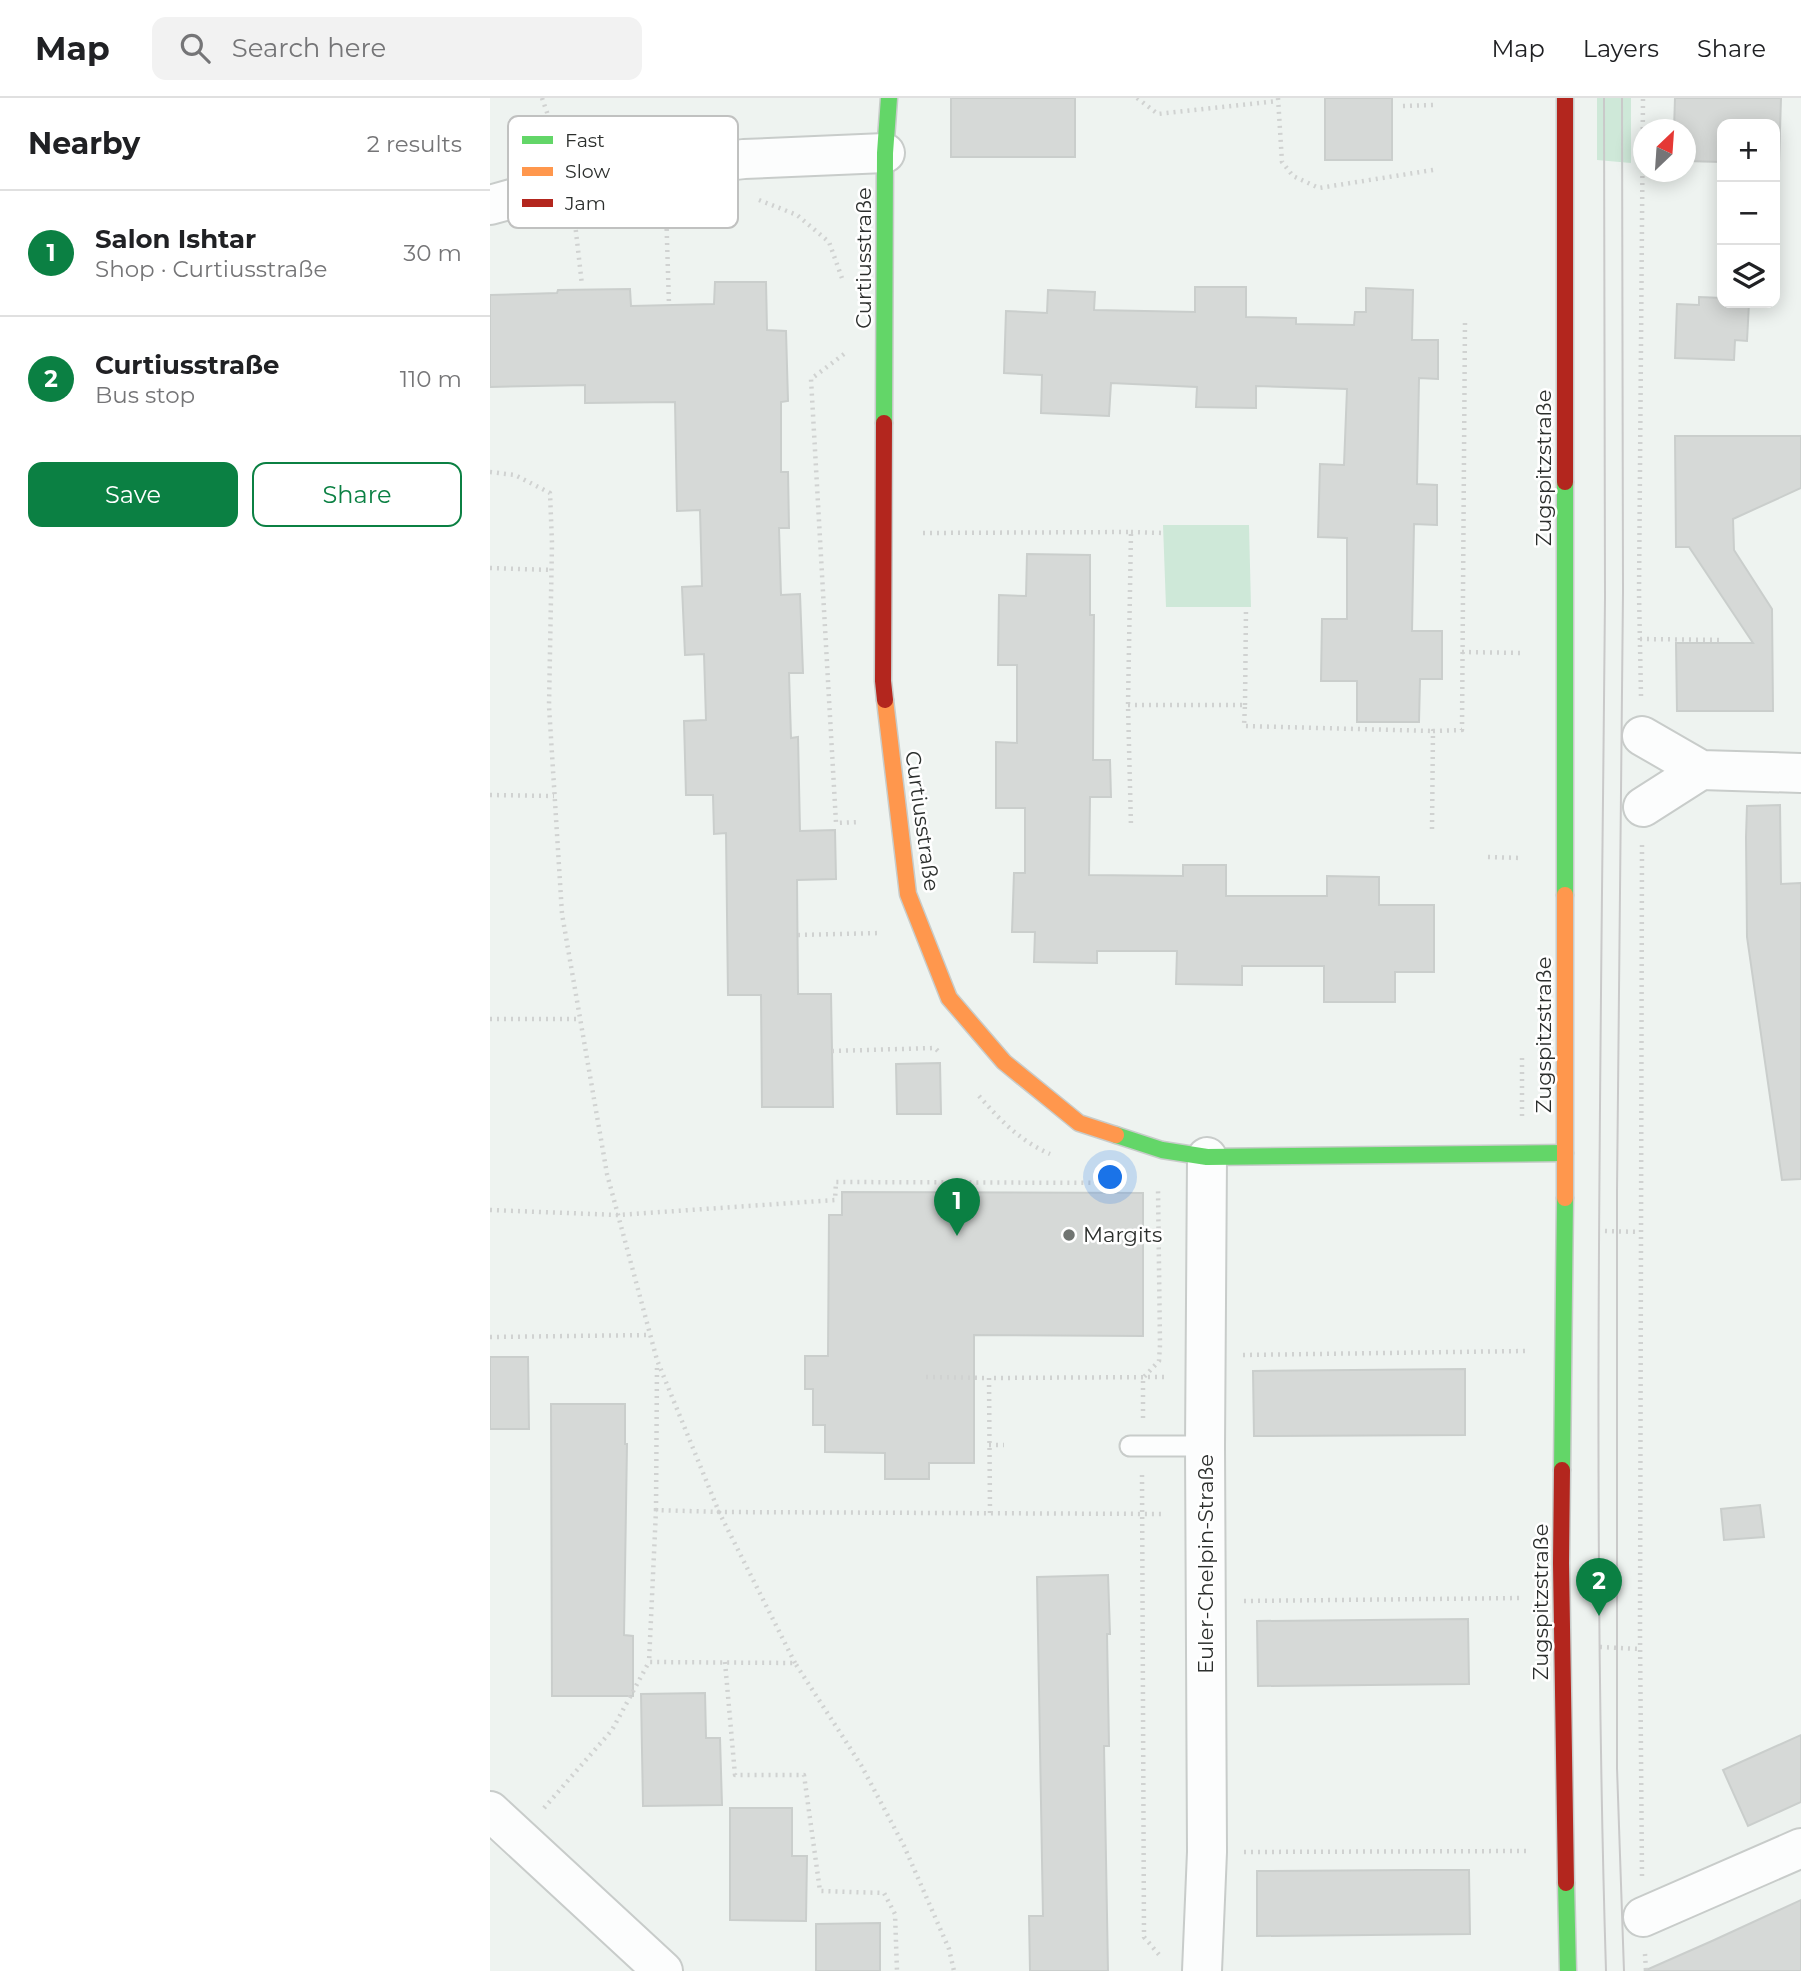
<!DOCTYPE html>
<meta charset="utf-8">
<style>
body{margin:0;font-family:Montserrat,sans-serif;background:#f2f2f2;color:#202124}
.controls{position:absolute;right:21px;top:21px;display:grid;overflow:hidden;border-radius:14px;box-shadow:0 4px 18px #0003}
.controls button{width:63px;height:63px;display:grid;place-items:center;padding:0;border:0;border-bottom:2px solid #e0e0e0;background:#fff;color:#202124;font:35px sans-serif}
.compass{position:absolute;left:1143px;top:21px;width:63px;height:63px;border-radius:50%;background:#fff;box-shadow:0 4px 18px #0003;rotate:25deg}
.you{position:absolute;left:621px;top:1080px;width:24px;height:24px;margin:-18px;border:5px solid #fff;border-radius:50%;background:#1a73e8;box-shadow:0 0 0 10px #1a73e833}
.badge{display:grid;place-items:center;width:46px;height:46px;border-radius:50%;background:#0b8043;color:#fff;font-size:23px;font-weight:700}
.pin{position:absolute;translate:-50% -58px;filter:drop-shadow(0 2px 4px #0008)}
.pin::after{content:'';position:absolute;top:37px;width:24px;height:21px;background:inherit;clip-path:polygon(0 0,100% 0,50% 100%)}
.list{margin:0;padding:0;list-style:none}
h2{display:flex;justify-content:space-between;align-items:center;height:91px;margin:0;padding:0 28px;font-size:30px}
h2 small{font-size:23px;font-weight:400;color:#757577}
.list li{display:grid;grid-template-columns:46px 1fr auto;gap:21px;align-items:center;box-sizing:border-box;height:126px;padding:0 28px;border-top:2px solid #e0e0e0}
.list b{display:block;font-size:26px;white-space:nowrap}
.list p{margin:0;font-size:23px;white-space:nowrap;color:#757577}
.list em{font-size:23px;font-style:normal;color:#757577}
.actions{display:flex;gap:14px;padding:21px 28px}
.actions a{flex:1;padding:16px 0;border:2px solid #0b8043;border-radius:14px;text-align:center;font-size:24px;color:#0b8043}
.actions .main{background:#0b8043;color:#fff}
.icon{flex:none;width:38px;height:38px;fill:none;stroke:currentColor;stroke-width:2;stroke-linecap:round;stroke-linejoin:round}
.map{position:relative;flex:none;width:1311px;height:1873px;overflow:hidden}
header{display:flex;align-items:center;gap:42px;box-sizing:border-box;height:98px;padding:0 35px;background:#fff;border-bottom:2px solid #e0e0e0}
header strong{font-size:33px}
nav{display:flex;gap:38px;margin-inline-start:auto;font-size:24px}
.search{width:490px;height:63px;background:#f2f2f2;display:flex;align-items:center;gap:18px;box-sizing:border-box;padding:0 24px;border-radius:14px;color:#757577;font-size:26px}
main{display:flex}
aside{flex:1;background:#fff}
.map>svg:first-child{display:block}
</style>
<header>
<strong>Map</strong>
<div class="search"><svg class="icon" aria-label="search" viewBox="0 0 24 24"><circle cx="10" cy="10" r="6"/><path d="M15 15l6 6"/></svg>Search here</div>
<nav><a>Map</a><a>Layers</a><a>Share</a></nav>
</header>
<main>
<aside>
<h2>Nearby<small>2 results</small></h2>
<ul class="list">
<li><span class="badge">1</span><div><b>Salon Ishtar</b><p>Shop · Curtiusstraße</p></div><em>30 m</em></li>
<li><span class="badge">2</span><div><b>Curtiusstraße</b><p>Bus stop</p></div><em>110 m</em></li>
</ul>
<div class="actions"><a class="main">Save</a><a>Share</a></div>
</aside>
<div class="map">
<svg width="1311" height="1873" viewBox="0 0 1311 1873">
<rect width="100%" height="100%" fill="#eef3f0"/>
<!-- green -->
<g fill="#cee8d8">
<polygon points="1107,0 1141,0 1141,65 1107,62"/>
<polygon points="673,427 759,427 761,509 676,509"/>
</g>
<!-- building -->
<g fill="#d6d9d7" stroke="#cacecc" stroke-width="2">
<rect x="461" y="0" width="124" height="59"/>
<rect x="835" y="0" width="67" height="62"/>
<polygon points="1185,0 1291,0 1289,65 1285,65 1285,26 1232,26 1232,64 1195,63 1195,32 1184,32"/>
<polygon points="225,184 276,184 277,232 296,233 298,303 291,304 291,374 298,374 299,430 289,430 291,497 310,496 313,575 299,575 301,640 308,639 310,733 345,732 346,781 307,782 308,896 341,896 343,1009 272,1009 271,897 238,897 236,735 224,736 223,697 196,697 194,623 216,622 214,556 195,557 192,489 212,488 210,412 187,413 185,304 95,305 95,287 0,289 0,197 67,195 68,192 140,191 141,208 224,206"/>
<polygon points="705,189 756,189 756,219 806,220 806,226 864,227 865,214 876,214 876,190 923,192 922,242 948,242 948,281 929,280 927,386 947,387 947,427 924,426 922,533 952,533 952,581 930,581 929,624 867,624 867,583 831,583 832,521 857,521 857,440 828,439 830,366 854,367 857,291 766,288 766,310 706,309 707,289 621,285 619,318 551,315 552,277 514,275 516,213 557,215 558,192 605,194 604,212 705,214"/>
<polygon points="1209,199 1232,200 1232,205 1259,205 1257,243 1245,242 1244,262 1185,260 1187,206 1209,207"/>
<polygon points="1185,338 1311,338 1311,390 1243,421 1244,452 1282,511 1283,613 1187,613 1186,545 1263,545 1199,449 1186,449"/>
<polygon points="537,456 600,457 600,517 604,517 603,662 620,662 621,699 600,699 599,777 693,778 693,767 736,767 736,798 837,798 837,778 889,779 889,807 944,807 944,874 905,874 905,904 834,904 834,868 752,868 752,887 686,886 687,853 607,853 607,865 544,864 545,834 522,834 524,775 535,775 535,710 506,710 506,644 527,645 527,567 508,567 509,497 536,498"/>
<polygon points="1290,707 1291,786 1311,785 1311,1081 1292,1082 1257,839 1256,739 1257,708"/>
<polygon points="450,965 451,1016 407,1016 406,966"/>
<polygon points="352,1094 653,1095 653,1238 484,1237 484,1365 439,1365 439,1381 395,1381 395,1355 335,1354 335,1327 323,1327 323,1291 315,1291 315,1258 338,1258 339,1117 352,1117"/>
<polygon points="0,1259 38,1259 39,1331 0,1331"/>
<polygon points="975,1271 975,1337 764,1338 763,1273"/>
<polygon points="61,1306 135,1306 135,1346 137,1346 134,1537 143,1538 143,1598 62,1598"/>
<polygon points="1270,1407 1274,1439 1234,1442 1231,1411"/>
<polygon points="618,1477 620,1536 617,1536 619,1648 614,1648 618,1873 540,1873 539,1818 553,1818 547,1479"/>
<polygon points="978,1521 979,1586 768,1588 767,1523"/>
<polygon points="215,1595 216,1640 230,1640 232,1707 153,1708 151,1596"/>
<polygon points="1311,1637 1311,1704 1258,1728 1233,1672"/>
<polygon points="240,1710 302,1710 302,1758 317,1758 316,1823 240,1822"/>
<polygon points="929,1772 979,1772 980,1836 767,1838 767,1773"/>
<polygon points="1311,1802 1311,1873 1154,1873 1222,1843"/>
<polygon points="390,1825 390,1873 326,1873 326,1826"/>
</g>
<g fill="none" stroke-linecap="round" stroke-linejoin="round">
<defs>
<polyline id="lane" points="640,1348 715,1348"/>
<g id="street">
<polyline points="0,107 104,78 254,61 395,55"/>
<polyline points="1152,638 1211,672 1311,675"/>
<polyline points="1153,709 1211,672"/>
<polyline points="0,1713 173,1873"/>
<polyline points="1153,1819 1311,1750"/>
<polyline points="712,1873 717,1754 715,1348 717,1059"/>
</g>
<g id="fast">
<polyline points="394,325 395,55 399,0"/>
<polyline points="1075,384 1075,797"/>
<polyline points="626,1037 672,1052 717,1059 1075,1055"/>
<polyline points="1072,1372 1075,1100"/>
<polyline points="1076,1785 1078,1873"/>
</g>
<g id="slow">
<polyline points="395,602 418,796 459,900 514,964 589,1025 626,1037"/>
<polyline points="1075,1100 1075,797"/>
</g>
<g id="jam">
<polyline points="1075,0 1075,384"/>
<polyline points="394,325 393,583 395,602"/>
<polyline points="1072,1372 1071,1465 1076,1785"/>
</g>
</defs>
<!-- lane casing -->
<use href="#lane" stroke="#c8ccca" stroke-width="23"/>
<!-- street casing -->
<use href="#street" stroke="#c8ccca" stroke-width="42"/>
<!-- fast casing -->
<use href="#fast" stroke="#c8ccca" stroke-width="19"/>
<!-- slow casing -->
<use href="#slow" stroke="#c8ccca" stroke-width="19"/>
<!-- jam casing -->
<use href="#jam" stroke="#c8ccca" stroke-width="19"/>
<!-- path -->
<g stroke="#d0d2d1" stroke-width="4.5" stroke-dasharray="2 5" stroke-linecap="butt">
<polyline points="52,0 69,49"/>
<polyline points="647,0 668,16 788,3"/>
<polyline points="788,0 792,64 803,78 829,90 943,72"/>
<polyline points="913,8 943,7"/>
<polyline points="269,102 307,117 339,144 353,183"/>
<polyline points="176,110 179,207"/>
<polyline points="85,125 92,187"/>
<polyline points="354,256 321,281 346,725 369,724"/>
<polyline points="0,374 25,377 60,395 62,445 59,608 72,816 117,1076 167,1262 229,1414 166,1412 159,1564 305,1565 371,1667 414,1748 459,1851 464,1873"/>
<polyline points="641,434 674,435"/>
<polyline points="433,435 641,434 638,607 641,729"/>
<polyline points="0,470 62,472"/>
<polyline points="1150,541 1234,542"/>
<polyline points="972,554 1032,555"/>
<polyline points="1151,598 1149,495 1153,0"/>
<polyline points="638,607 755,607 754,628 943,633"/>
<polyline points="755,607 756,510"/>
<polyline points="0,697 64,698"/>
<polyline points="942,731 943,633 972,632 975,222"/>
<polyline points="998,759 1032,760"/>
<polyline points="308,837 391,835"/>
<polyline points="0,921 90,921"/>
<polyline points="342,953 445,950 448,953"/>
<path d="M489,998C510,1022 530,1043 560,1056"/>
<polyline points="1032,1018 1032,960"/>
<polyline points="0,1112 128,1117 345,1102 346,1084 638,1085"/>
<polyline points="1115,1133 1150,1134"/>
<polyline points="0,1239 161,1237"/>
<polyline points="753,1257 1035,1253"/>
<polyline points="436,1279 499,1280"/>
<polyline points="653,1320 653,1280 669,1263 670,1247 668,1090"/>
<polyline points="499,1347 514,1347"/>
<polyline points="652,1377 654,1839 671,1859"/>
<polyline points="166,1412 167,1267"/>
<polyline points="500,1415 499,1280 677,1279"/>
<polyline points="754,1503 1032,1500"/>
<polyline points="1110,1549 1150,1551"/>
<polyline points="235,1564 245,1677 314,1677 330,1793 394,1795 405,1816 407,1873"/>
<polyline points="305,1565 229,1414 675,1416"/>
<polyline points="54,1710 122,1632 159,1564"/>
<polyline points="754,1754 1036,1753"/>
<polyline points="1152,1778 1150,1536 1152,747"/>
<polyline points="1155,1856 1156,1873"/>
</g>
<!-- lane -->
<use href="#lane" stroke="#fcfdfd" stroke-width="19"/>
<!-- street -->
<use href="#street" stroke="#fcfdfd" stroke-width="38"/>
<!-- fast -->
<use href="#fast" stroke="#63d668" stroke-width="16"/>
<!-- slow -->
<use href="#slow" stroke="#ff974d" stroke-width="16"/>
<!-- jam -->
<use href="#jam" stroke="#b3261e" stroke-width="16"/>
<!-- tram -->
<g stroke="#c9c9c9" stroke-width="2">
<path d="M1114,0C1113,166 1116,333 1115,499C1111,957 1102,1415 1116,1873"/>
<polyline points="1132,0 1133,494 1127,1094 1127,1670 1134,1873"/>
</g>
</g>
<!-- markers -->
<circle fill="#707471" stroke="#fff" stroke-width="2.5" cx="579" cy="1137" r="7"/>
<g text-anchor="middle" stroke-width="5" stroke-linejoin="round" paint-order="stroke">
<!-- street labels -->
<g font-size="21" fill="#2c2f2d" stroke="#fff">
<text transform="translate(374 160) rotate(-90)" y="7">Curtiusstraße</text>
<text transform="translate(1054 370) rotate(-90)" y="7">Zugspitzstraße</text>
<text transform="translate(432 723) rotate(82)" y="7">Curtiusstraße</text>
<text transform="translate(1054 937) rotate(-90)" y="7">Zugspitzstraße</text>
<text transform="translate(716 1466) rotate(-90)" y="7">Euler-Chelpin-Straße</text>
<text transform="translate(1051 1504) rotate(-90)" y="7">Zugspitzstraße</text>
</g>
<!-- poi labels -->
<g font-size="21" fill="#2c2f2d" stroke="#fff" text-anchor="start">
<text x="593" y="1144">Margits</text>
</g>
</g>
<!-- legend -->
<rect x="18" y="18" width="230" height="112" rx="10" fill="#fff" stroke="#c0c1c0" stroke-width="2"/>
<rect x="32" y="38" width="31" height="8" fill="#63d668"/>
<rect x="32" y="69" width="31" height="9" fill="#ff974d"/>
<rect x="32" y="101" width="31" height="8" fill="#b3261e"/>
<g font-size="19" fill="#2c2f2d">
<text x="75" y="49">Fast</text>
<text x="75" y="80">Slow</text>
<text x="75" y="112">Jam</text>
</g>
</svg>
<div class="controls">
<button>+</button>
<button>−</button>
<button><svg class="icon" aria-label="layers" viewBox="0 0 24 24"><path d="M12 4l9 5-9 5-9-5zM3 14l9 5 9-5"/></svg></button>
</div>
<svg class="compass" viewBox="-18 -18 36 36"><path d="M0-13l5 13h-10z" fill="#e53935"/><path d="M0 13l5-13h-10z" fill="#757577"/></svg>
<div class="you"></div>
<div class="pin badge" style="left:467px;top:1138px">1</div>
<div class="pin badge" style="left:1109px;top:1518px">2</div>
</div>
</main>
